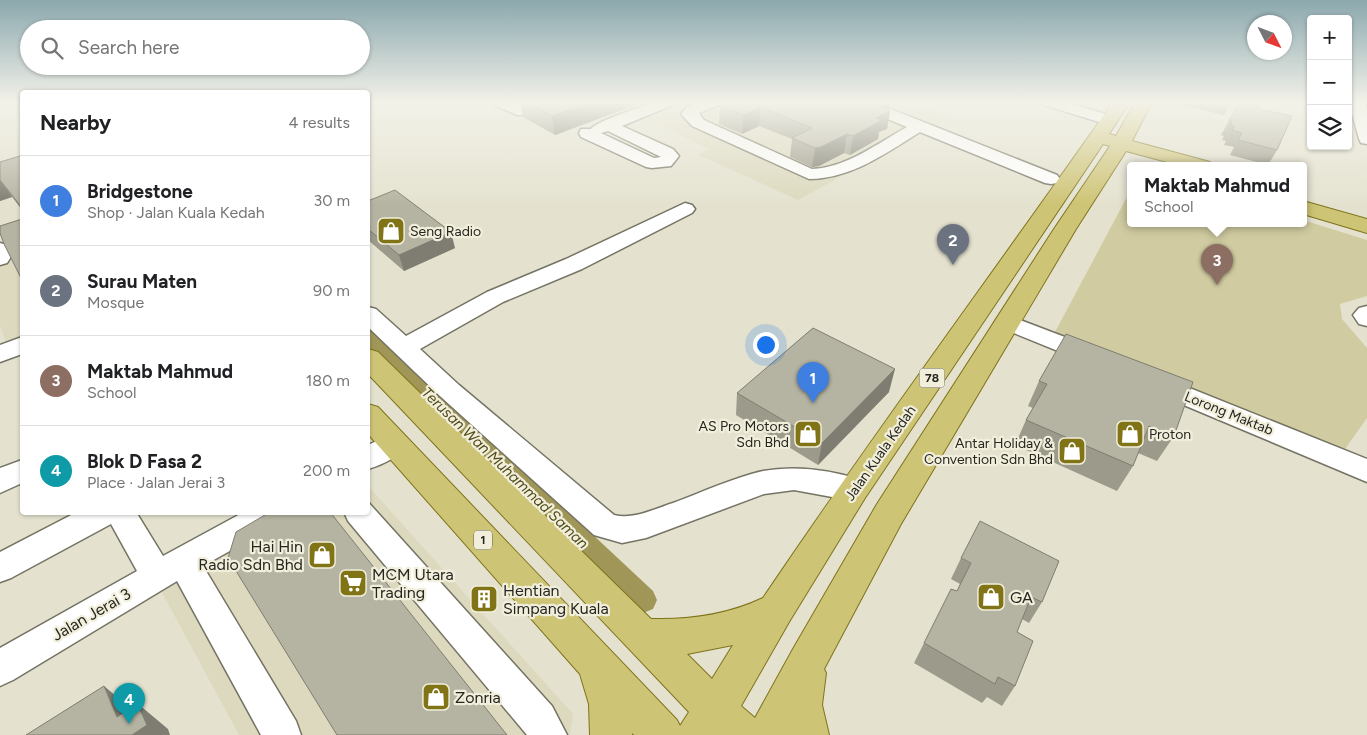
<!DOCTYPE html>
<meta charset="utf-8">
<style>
body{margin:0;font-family:Figtree,sans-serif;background:#f2f2f2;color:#202124}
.controls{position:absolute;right:15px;top:15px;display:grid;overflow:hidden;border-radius:5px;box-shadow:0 1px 4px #0004}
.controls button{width:45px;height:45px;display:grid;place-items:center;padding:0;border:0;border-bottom:1px solid #e0e0e0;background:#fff;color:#202124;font:25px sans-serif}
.compass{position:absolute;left:1247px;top:15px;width:45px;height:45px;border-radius:50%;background:#fff;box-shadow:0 1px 4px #0004;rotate:132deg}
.you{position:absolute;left:765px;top:344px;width:18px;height:18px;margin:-12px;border:4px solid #fff;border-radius:50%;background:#1a73e8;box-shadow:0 0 0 8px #1a73e833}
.badge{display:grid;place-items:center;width:32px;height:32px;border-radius:50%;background:#2563eb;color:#fff;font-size:16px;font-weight:700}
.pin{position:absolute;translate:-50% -41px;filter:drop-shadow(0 1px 2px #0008)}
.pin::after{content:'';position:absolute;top:26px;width:18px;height:15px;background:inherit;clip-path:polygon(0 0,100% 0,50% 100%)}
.popup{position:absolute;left:1127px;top:162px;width:180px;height:65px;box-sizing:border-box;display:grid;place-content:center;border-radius:5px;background:#fff;filter:drop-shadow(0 1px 4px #0005);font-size:16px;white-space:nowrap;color:#757577}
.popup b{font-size:19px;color:#202124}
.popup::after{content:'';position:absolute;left:50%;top:100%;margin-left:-10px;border:10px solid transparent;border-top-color:#fff}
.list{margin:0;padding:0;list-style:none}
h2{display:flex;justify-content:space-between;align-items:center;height:65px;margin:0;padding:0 20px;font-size:21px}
h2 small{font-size:16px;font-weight:400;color:#757577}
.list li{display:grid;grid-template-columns:32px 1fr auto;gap:15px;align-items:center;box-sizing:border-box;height:90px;padding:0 20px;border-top:1px solid #e0e0e0}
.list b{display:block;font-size:19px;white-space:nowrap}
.list p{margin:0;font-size:16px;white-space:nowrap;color:#757577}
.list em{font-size:16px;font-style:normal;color:#757577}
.icon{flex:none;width:28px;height:28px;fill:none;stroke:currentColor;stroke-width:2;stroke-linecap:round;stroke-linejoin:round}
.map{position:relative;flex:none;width:1367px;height:735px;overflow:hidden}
.search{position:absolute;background:#fff;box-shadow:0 1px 4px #0004;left:20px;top:20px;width:350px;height:55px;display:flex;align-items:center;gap:12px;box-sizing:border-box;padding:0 18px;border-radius:28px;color:#757577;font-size:19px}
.panel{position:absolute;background:#fff;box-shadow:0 1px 4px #0004;left:20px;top:90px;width:350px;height:425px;border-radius:5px}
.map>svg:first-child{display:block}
</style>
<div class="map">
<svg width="1367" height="735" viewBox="0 0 1367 735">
<rect width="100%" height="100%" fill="#e4e2cf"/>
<!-- built -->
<g fill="#dcd9be">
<polygon points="691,102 899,102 951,117 798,200 699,155 709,149 647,119"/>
<polygon points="22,258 22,342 8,347 0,326 0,265"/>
<polygon points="368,486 573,714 570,735 239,735 159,587 250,513 368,512"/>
</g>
<!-- green -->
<polygon fill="#d0cba0" points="1131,193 1131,224 1303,224 1303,220 1367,240 1367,296 1340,304 1342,319 1367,348 1367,418 1345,449 1054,334 1128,195"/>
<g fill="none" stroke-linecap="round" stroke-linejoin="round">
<!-- canal -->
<polygon fill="#9f9658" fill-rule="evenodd" points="368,329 375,331 653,591 657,600 653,609 643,613 633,609 368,347"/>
<defs>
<g id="minor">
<path d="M491,102C504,102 522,100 531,112L529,115H517L494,105Z"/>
<path d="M654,102H676L673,105L622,126L673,149L679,156L671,166L652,168L646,167L581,137L579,133L581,129H591C596,121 642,107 654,102ZM608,131L661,157L654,158L601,133Z"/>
<path d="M699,102H722L719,105L699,113L704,120L812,169C846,168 878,143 907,127L854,105L851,102H873L1057,175L1060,179L1057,183L1051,184L1045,183L920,132C886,153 851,179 809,179L692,126L681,114L687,107Z"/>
<polygon points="1041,102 1066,102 1115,117 1117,120 1115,123 1109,125 1044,105"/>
<polygon points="1349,102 1365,102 1367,110 1367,144 1361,143 1359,139"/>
<path d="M685,203L692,205L695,209L692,213L582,269L503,302L420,349L459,385L614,515C633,520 654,509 673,503C700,493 735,477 763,471C795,465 833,470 864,481L869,489L864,497L854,501L794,490L764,494L646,538L622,543L594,535L441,397L368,327V307L376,309L406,336L487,292L566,259Z"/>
<polygon points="0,243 7,245 13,254 7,263 0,265"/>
<polygon points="1367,306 1367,326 1359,324 1353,315 1359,308"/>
<polygon points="1007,315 1099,350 1102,356 1099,362 1090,364 999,327 995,322 999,317"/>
<polygon points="22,337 22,354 0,362 0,345"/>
<polygon points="1157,375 1367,459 1367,482 1148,390 1144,384 1148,378"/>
<path d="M394,433L404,436L408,443C401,456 382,465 368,469V445Z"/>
<polygon points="22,460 22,483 0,493 0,468"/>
<polygon points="368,502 552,706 567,735 527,735 348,521 344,512 368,512"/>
<polygon points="77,512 136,512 163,556 244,512 287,512 283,521 203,566 296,721 301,735 261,735 177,581 13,680 0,686 0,648 137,571 111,524 11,578 0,582 0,552"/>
</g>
<g id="major">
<path d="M1113,102H1130L1109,134L1116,136L1135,102H1152L1132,141L1210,162L1213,166H1182L1126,151L1076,229L901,524L824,669L826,673L822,705L829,735H634L632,733V735H590L589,704L580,674L368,434V404L378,407L677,720L680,726L689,712L368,374V349L378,352L651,619C690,620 727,615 763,598C876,430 997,268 1113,102ZM1103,144L1110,146L1054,229L877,504L793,649L755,718L741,706L789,622L865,498ZM733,645L712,679L687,654Z"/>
<polygon points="1303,201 1367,219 1367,233 1303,214"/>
</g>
</defs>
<!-- minor casing -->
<use href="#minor" stroke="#757363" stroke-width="3"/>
<!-- major casing -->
<use href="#major" stroke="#7e731b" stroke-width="2"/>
<!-- minor -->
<use href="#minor" fill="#fff" fill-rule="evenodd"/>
<!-- major -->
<use href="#major" fill="#cec475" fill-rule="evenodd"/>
</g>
<!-- wall -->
<g fill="#9c9a8a">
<polygon points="521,102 643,102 555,135 523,117"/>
<polygon points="890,102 888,109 890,110 887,129 879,132 878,139 850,155 844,153 819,166 812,167 790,157 792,139 759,126 742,134 719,124 720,106"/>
<polygon points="1172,102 1231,102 1224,115 1172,103"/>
<polygon points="1258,109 1277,150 1268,165 1230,155 1234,147 1224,145 1226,141 1222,140 1224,136 1221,135 1229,121"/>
<polygon points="22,159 22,210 12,197 0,201 0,162"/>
<polygon points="368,201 455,248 404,271 368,240"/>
<polygon points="1039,381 1174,436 1157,461 1138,453 1133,466 1117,491 1015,445 1026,420 1033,408 1028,406"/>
<polygon points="889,392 818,465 736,415 737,393"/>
<polygon points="961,558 1042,602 1029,623 1022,619 1017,632 1015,686 1002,706 987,697 982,703 914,663 924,643 957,591 960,584 951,579"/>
</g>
<!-- shaded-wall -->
<g fill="#7f7d71">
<polygon points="592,102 643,102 555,135 552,116"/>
<polygon points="890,102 888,111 890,110 887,129 879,132 878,139 850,155 853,136 876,118 881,107"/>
<polygon points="761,107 759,126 742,134 743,115"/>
<polygon points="847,134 844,153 819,166 812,167 815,148"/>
<polygon points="0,180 12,197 0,201"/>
<polygon points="451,232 455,248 404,271 399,255"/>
<polygon points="895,369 889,392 818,465 822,443"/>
<polygon points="104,686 135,712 137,703 168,729 170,735 132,735 117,717"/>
</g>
<!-- building -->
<g fill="#b5b3a1" stroke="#7f7d71">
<polygon points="527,102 592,102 552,116"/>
<polygon points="728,102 890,102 881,107 890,110 876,118 882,120 853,136 847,134 821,147 815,148 792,138 812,128 761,107 743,115 720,106"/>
<polygon points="1240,102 1261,102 1258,109 1292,116 1277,150 1238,140 1242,133 1232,130 1234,126 1230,125 1232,122 1229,121"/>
<polygon points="20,156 22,159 22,208 0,180 0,162"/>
<polygon points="395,190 451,232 399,255 368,229 368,201"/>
<polygon points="22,219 22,280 4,244 0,233 0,226"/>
<polygon points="813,328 895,369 822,443 737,393"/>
<polygon points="1066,334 1193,382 1174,436 1149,426 1133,466 1026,420 1047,384 1039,381"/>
<polygon points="270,512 330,512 507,735 337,735 228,558 236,532"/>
<polygon points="980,521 1059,561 1042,602 1031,597 1017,632 1033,641 1015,686 998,677 995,684 924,643 951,589 957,591 971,563 961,558"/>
<polygon points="104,686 117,717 137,703 147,725 132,735 26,735"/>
</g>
<!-- sky -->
<linearGradient id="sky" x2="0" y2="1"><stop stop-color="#8ba8ae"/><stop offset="0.5" stop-color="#f3f2e9"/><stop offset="1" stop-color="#f3f2e9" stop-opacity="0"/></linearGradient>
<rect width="1367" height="205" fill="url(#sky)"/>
<!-- icons -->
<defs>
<symbol id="shop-square" viewBox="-11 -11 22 22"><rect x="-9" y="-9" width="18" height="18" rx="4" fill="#807417" stroke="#f1efdc"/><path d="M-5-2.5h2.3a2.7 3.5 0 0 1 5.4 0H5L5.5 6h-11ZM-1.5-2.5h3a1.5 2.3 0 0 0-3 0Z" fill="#fff"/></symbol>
<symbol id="supermarket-square" viewBox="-11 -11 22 22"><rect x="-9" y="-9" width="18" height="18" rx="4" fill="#807417" stroke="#f1efdc"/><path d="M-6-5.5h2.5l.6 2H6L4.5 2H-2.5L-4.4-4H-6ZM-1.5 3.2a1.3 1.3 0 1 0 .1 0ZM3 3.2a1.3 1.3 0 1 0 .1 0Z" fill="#fff"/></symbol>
<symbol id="building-square" viewBox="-11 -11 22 22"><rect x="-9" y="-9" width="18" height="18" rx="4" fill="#807417" stroke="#f1efdc"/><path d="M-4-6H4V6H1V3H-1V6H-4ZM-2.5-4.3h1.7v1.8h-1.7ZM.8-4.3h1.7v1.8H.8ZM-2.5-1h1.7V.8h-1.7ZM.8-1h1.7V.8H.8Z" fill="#fff"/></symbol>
</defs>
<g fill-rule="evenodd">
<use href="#shop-square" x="375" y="215" width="32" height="32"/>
<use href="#shop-square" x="792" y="418" width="32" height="32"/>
<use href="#shop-square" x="1114" y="418" width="32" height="32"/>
<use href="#shop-square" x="1056" y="435" width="32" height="32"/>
<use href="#shop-square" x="306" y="539" width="32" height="32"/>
<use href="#supermarket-square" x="337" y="567" width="32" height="32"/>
<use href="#shop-square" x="975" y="581" width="32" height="32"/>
<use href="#building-square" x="468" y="583" width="32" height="32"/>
<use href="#shop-square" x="420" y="681" width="32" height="32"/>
</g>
<g text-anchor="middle" stroke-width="4.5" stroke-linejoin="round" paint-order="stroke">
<!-- shield labels -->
<g fill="#f1efdc" stroke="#636257" stroke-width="1">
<rect x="919.5" y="368.5" width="25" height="19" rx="4"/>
<rect x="474" y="530.5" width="18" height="19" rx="4"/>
</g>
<g font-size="12" font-weight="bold" fill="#26251e">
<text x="932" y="382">78</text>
<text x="483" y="544">1</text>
</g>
<!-- poi labels -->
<g font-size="14" fill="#26251e" stroke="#f1efdc" text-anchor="start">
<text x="410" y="236">Seng Radio</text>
<text x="789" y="431" text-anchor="end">AS Pro Motors<tspan x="789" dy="16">Sdn Bhd</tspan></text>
<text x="1149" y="439">Proton</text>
<text x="1053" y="448" text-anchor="end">Antar Holiday &amp;<tspan x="1053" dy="16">Convention Sdn Bhd</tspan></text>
</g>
<!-- street labels -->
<g font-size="14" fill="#26251e" stroke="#f1efdc">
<text transform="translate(1229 413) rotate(22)" y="5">Lorong Maktab</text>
<text transform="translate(880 453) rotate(-55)" y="5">Jalan Kuala Kedah</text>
</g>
<!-- water labels -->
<g font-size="15" font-style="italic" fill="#514b1a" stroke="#f1efdc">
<text transform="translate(505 468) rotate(44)" y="5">Terusan Wan Muhammad Saman</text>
</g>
<!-- near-poi labels -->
<g font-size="16" fill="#26251e" stroke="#f1efdc" text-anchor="start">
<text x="303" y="552" text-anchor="end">Hai Hin<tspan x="303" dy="18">Radio Sdn Bhd</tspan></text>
<text x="372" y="580">MCM Utara<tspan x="372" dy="18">Trading</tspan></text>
<text x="503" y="596">Hentian<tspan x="503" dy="18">Simpang Kuala</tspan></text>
<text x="1010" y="603">GA</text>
<text x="455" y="703">Zonria</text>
</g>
<!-- near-street labels -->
<g font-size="16" fill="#26251e" stroke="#f1efdc">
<text transform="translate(91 614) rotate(-30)" y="6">Jalan Jerai 3</text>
</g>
</g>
</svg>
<div class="controls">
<button>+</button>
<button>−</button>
<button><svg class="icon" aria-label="layers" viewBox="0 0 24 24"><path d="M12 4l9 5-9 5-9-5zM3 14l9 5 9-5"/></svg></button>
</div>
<svg class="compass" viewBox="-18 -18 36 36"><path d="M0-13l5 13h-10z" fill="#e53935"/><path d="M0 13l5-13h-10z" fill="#757577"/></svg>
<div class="you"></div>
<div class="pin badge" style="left:813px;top:403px;background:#3f7fe0">1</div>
<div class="pin badge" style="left:953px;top:265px;background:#6b7280">2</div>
<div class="pin badge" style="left:1217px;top:285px;background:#8d6e63">3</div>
<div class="popup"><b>Maktab Mahmud</b>School</div>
<div class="pin badge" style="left:129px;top:724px;background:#0f9aa8">4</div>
<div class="search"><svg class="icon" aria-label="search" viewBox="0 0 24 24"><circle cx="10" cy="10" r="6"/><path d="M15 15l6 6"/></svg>Search here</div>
<section class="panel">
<h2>Nearby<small>4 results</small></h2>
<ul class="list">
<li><span class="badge" style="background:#3f7fe0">1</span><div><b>Bridgestone</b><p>Shop · Jalan Kuala Kedah</p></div><em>30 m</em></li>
<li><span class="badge" style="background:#6b7280">2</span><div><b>Surau Maten</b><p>Mosque</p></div><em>90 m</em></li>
<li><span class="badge" style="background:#8d6e63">3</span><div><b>Maktab Mahmud</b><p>School</p></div><em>180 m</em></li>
<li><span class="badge" style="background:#0f9aa8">4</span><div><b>Blok D Fasa 2</b><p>Place · Jalan Jerai 3</p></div><em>200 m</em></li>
</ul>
</section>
</div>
